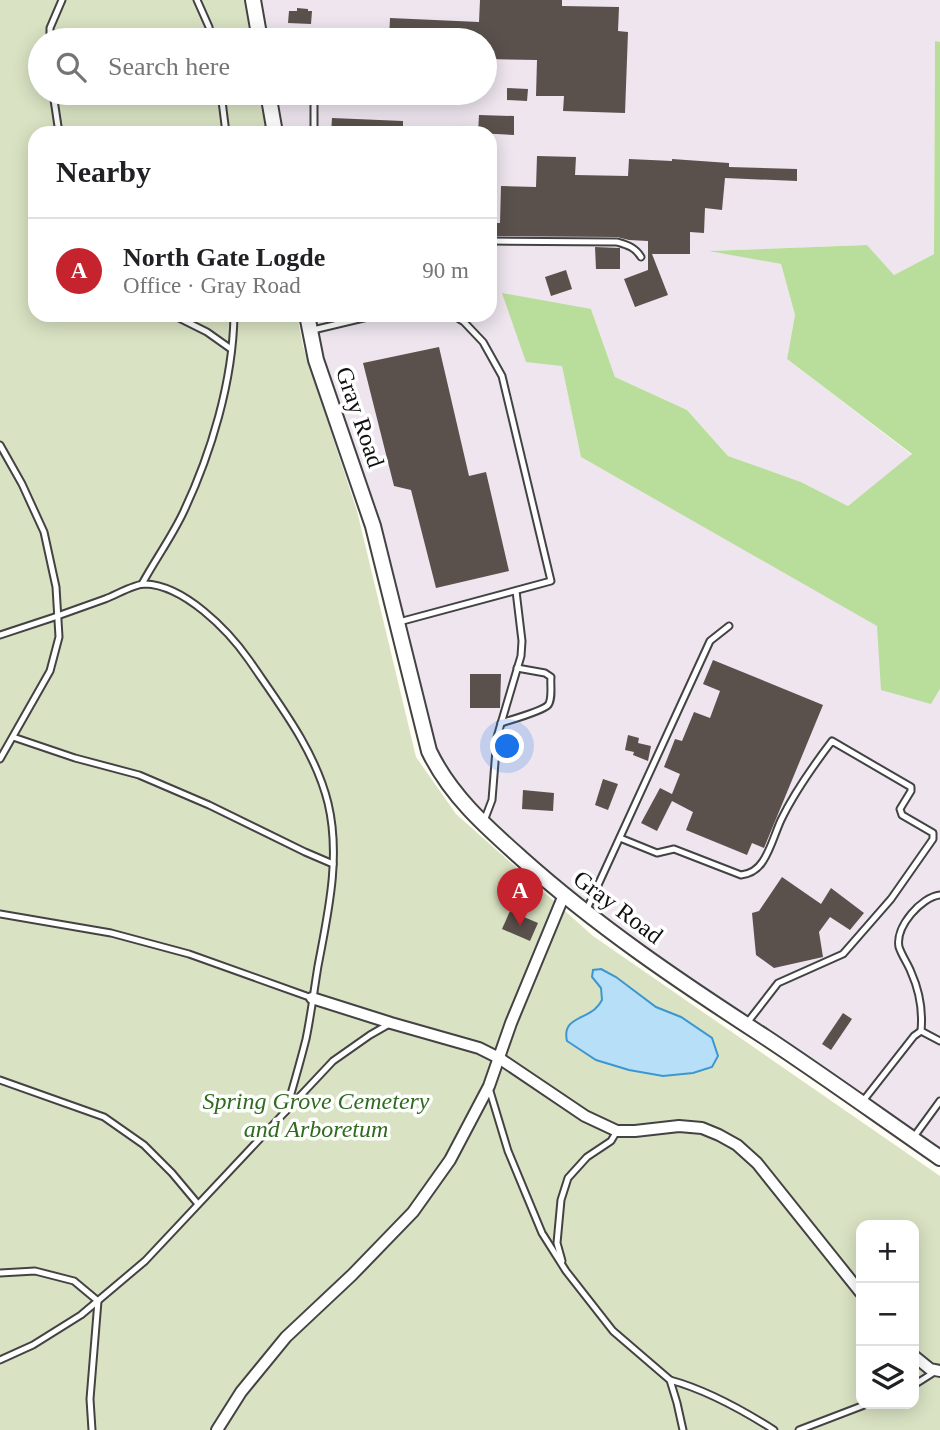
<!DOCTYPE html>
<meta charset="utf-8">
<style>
body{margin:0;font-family:Georgia,serif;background:#f6f6f6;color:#202124}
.controls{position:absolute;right:21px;bottom:21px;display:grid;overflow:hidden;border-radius:14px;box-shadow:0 4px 18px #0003}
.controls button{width:63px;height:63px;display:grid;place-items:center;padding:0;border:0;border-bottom:2px solid #e0e0e0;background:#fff;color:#202124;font:35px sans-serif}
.you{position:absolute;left:508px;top:747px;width:24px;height:24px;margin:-18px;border:5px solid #fff;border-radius:50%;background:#1a73e8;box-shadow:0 0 0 10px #1a73e833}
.badge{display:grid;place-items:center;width:46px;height:46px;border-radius:50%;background:#c5242e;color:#fff;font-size:23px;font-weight:700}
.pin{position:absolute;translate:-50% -58px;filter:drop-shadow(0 2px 4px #0008)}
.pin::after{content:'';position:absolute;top:37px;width:24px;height:21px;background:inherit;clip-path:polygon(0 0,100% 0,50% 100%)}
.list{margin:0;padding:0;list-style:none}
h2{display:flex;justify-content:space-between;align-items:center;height:91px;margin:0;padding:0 28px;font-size:30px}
h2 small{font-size:23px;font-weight:400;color:#757577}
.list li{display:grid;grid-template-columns:46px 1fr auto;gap:21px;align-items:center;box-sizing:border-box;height:105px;padding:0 28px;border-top:2px solid #e0e0e0}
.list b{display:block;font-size:26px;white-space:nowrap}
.list p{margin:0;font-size:23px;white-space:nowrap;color:#757577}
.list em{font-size:23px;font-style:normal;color:#757577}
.icon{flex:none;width:38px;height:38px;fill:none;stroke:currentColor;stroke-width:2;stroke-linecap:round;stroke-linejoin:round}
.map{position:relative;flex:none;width:940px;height:1430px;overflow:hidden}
.search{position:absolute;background:#fff;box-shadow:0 4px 18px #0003;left:28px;top:28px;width:469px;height:77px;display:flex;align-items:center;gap:18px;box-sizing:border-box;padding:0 24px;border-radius:38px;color:#757577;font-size:26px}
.panel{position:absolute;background:#fff;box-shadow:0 4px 18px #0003;left:28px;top:126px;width:469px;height:196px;border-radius:21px}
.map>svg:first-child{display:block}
</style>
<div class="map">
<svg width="940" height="1430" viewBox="0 0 940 1430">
<rect width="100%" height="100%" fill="#fffdf4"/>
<!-- industrial -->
<polygon fill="#eee5ef" points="253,0 940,0 940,42 935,42 934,254 894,275 867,245 713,251 781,264 795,315 787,359 912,455 848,506 801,482 728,456 687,410 615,377 591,309 562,365 581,457 878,626 931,704 940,689 940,1158 554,887 437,767 307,315 490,315 490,133 275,133 268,93 485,93 485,40 260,40"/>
<!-- forest -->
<polygon fill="#b9dd9a" points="935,41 940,42 940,689 931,704 881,690 877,626 581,457 562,366 526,362 502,293 591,309 615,377 687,410 728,456 801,482 848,506 912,454 787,359 795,315 781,264 709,251 867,245 894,275 934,254"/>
<!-- cemetery -->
<path fill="#d9e3c3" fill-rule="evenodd" d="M0,0H245L251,40H40V93H260L267,133H35V315H297L303,346L357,511L416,757L456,814L593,936L940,1176V1430H0ZM861,1225H914V1404H861Z"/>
<!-- water -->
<path fill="#b7e0f8" stroke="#3c97d1" stroke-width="2" d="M601,969L616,977L656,1007L681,1017L712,1038L718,1056L712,1067L693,1073L663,1076L629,1070L596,1060L567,1041C562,1019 582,1020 595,1009C597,1007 601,1002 602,1000L601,988L592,977L593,970Z"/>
<!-- building -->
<g fill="#5a514c">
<polygon points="480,0 562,0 562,6 619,7 618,31 628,32 625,113 563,111 564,96 536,96 537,60 485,59 485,40 389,40 390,18 479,22"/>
<polygon points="297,8 308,9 308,11 312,11 311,24 288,23 289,11 297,11"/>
<polygon points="507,88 528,89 527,101 507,100"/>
<polygon points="479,115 514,116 514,135 478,133"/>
<polygon points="332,118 403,121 403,133 331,133"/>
<polygon points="537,156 576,157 575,175 628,176 629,159 672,161 672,159 729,163 729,167 797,169 797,181 725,178 722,210 705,208 704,233 690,232 690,254 652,254 668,295 635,307 624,279 648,270 648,241 629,240 617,237 490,236 490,223 500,223 501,186 536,187"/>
<polygon points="595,247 620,248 620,269 596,269"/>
<polygon points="566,270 572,289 551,296 545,277"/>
<polygon points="439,347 469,476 486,472 509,571 436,588 411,490 394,486 363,363"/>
<polygon points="713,660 823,705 764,848 752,843 747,855 686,830 693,812 672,801 657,831 641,823 660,788 672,794 680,774 664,767 675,739 682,741 694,712 710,718 720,691 703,684"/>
<polygon points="470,674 501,674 500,708 470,708"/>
<polygon points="628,735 639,738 638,743 651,746 648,761 633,755 634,752 625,750"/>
<polygon points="603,779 618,784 608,810 595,805"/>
<polygon points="523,790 554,793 553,811 522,809"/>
<polygon points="782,877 821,904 831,888 864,913 850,930 830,917 819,932 823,957 774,968 756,955 752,913 759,911"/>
<polygon points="510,911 538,923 530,941 502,929"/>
<polygon points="843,1013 852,1019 831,1050 822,1044"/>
</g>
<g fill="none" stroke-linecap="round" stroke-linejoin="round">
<defs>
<g id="service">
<polyline points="197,0 209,27 211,40"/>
<polyline points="50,40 50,28 62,0"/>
<polyline points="53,93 59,133"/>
<polyline points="221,93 226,133"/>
<polyline points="314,133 314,93"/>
<path d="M490,241L617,242C627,245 635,247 641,257"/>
<polyline points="173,315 207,332 231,349"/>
<polyline points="313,330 376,315"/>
<polyline points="0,445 22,484 44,532 56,587 59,637 50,671 0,759"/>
<path d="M142,584C155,560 171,538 183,513C211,454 233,381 234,315"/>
<polyline points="399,622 551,581 502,376 483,342 464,322 453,315"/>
<path d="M0,635C35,624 70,612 105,599C116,595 134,584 145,584C184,585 228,630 249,660C279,704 315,750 328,803C341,857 328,913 318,966C314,990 311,1015 306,1039C300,1063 293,1087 286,1111"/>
<path d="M501,723C510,720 543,711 548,705C553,699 550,684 551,677L545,673L517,668"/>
<polyline points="13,737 75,758 139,775 209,805 305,852 333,864"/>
<polyline points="484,821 492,800 497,737 521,656 522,641 516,591"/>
<path d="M620,838L657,853L674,849L741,875C750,874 758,869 763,861C771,849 775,833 781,820C795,791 813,766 832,741L911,787V791L900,809L902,815L933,833V839L891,899L843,954L778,983L747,1023"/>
<polyline points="587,909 710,641 729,626"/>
<polyline points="0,914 111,933 189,954 312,998"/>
<path d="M921,1031C923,1010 920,992 911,972C908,964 902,956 899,947C895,927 921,897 940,895"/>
<polyline points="0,1080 104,1117 144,1145 172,1173 198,1204"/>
<polyline points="489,1088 508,1151 542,1233 566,1271 613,1331 670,1380 677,1403 683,1430"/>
<polyline points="863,1101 914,1036 921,1031 940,1041"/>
<polyline points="913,1138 940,1101"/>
<polyline points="562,1261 557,1243 561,1200 568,1178 587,1157 611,1141 617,1131"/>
<polyline points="0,1273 35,1271 74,1281 98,1301 90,1399 92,1430"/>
<polyline points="0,1360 33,1345 81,1315 145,1261 333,1061 370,1035 391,1023"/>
<path d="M670,1380C707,1390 741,1409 774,1430"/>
<polyline points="914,1385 936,1371"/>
<polyline points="799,1430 867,1404"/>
</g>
<g id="minor">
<polyline points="312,998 391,1023 479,1048 499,1058 585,1116 617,1131 635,1131 679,1126 702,1128 719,1135 737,1145 757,1163 861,1293"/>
<polyline points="914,1356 930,1369 940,1371"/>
<polyline points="217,1430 241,1392 286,1337 352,1275 413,1212 450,1160 489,1086 511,1023 564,895"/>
</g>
<g id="tertiary">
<polyline points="253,0 260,40"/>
<polyline points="268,93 275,133"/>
<path d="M307,315L316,360L373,526L429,751C450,795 485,826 521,858C597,926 680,982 765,1037C824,1076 882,1118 940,1158"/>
</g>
</defs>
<!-- service casing -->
<use href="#service" stroke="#434343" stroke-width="9"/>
<!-- minor casing -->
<use href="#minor" stroke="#434343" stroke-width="14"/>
<!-- tertiary casing -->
<use href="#tertiary" stroke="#434343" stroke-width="18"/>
<!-- service -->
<use href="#service" stroke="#fff" stroke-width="5"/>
<!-- minor -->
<use href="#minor" stroke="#fff" stroke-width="10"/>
<!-- tertiary -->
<use href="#tertiary" stroke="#fff" stroke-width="14"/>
</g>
<g text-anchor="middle" stroke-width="7" stroke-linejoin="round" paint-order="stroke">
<!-- street labels -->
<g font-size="24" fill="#101010" stroke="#fff">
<text transform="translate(360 417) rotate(71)" y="8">Gray Road</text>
<text transform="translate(618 907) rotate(37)" y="8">Gray Road</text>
</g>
<!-- park labels -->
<g font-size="24" font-style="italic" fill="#2f6b1e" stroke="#fff">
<text x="316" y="1109">Spring Grove Cemetery<tspan x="316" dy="28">and Arboretum</tspan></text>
</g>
</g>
</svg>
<div class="controls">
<button>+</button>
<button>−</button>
<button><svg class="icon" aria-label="layers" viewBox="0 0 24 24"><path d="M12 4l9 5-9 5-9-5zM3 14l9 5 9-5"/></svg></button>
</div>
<div class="you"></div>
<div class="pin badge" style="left:520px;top:926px">A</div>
<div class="search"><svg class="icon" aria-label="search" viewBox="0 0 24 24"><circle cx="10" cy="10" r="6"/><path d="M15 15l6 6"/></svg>Search here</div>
<section class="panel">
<h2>Nearby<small></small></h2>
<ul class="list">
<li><span class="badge">A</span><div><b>North Gate Logde</b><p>Office · Gray Road</p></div><em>90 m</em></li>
</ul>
</section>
</div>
